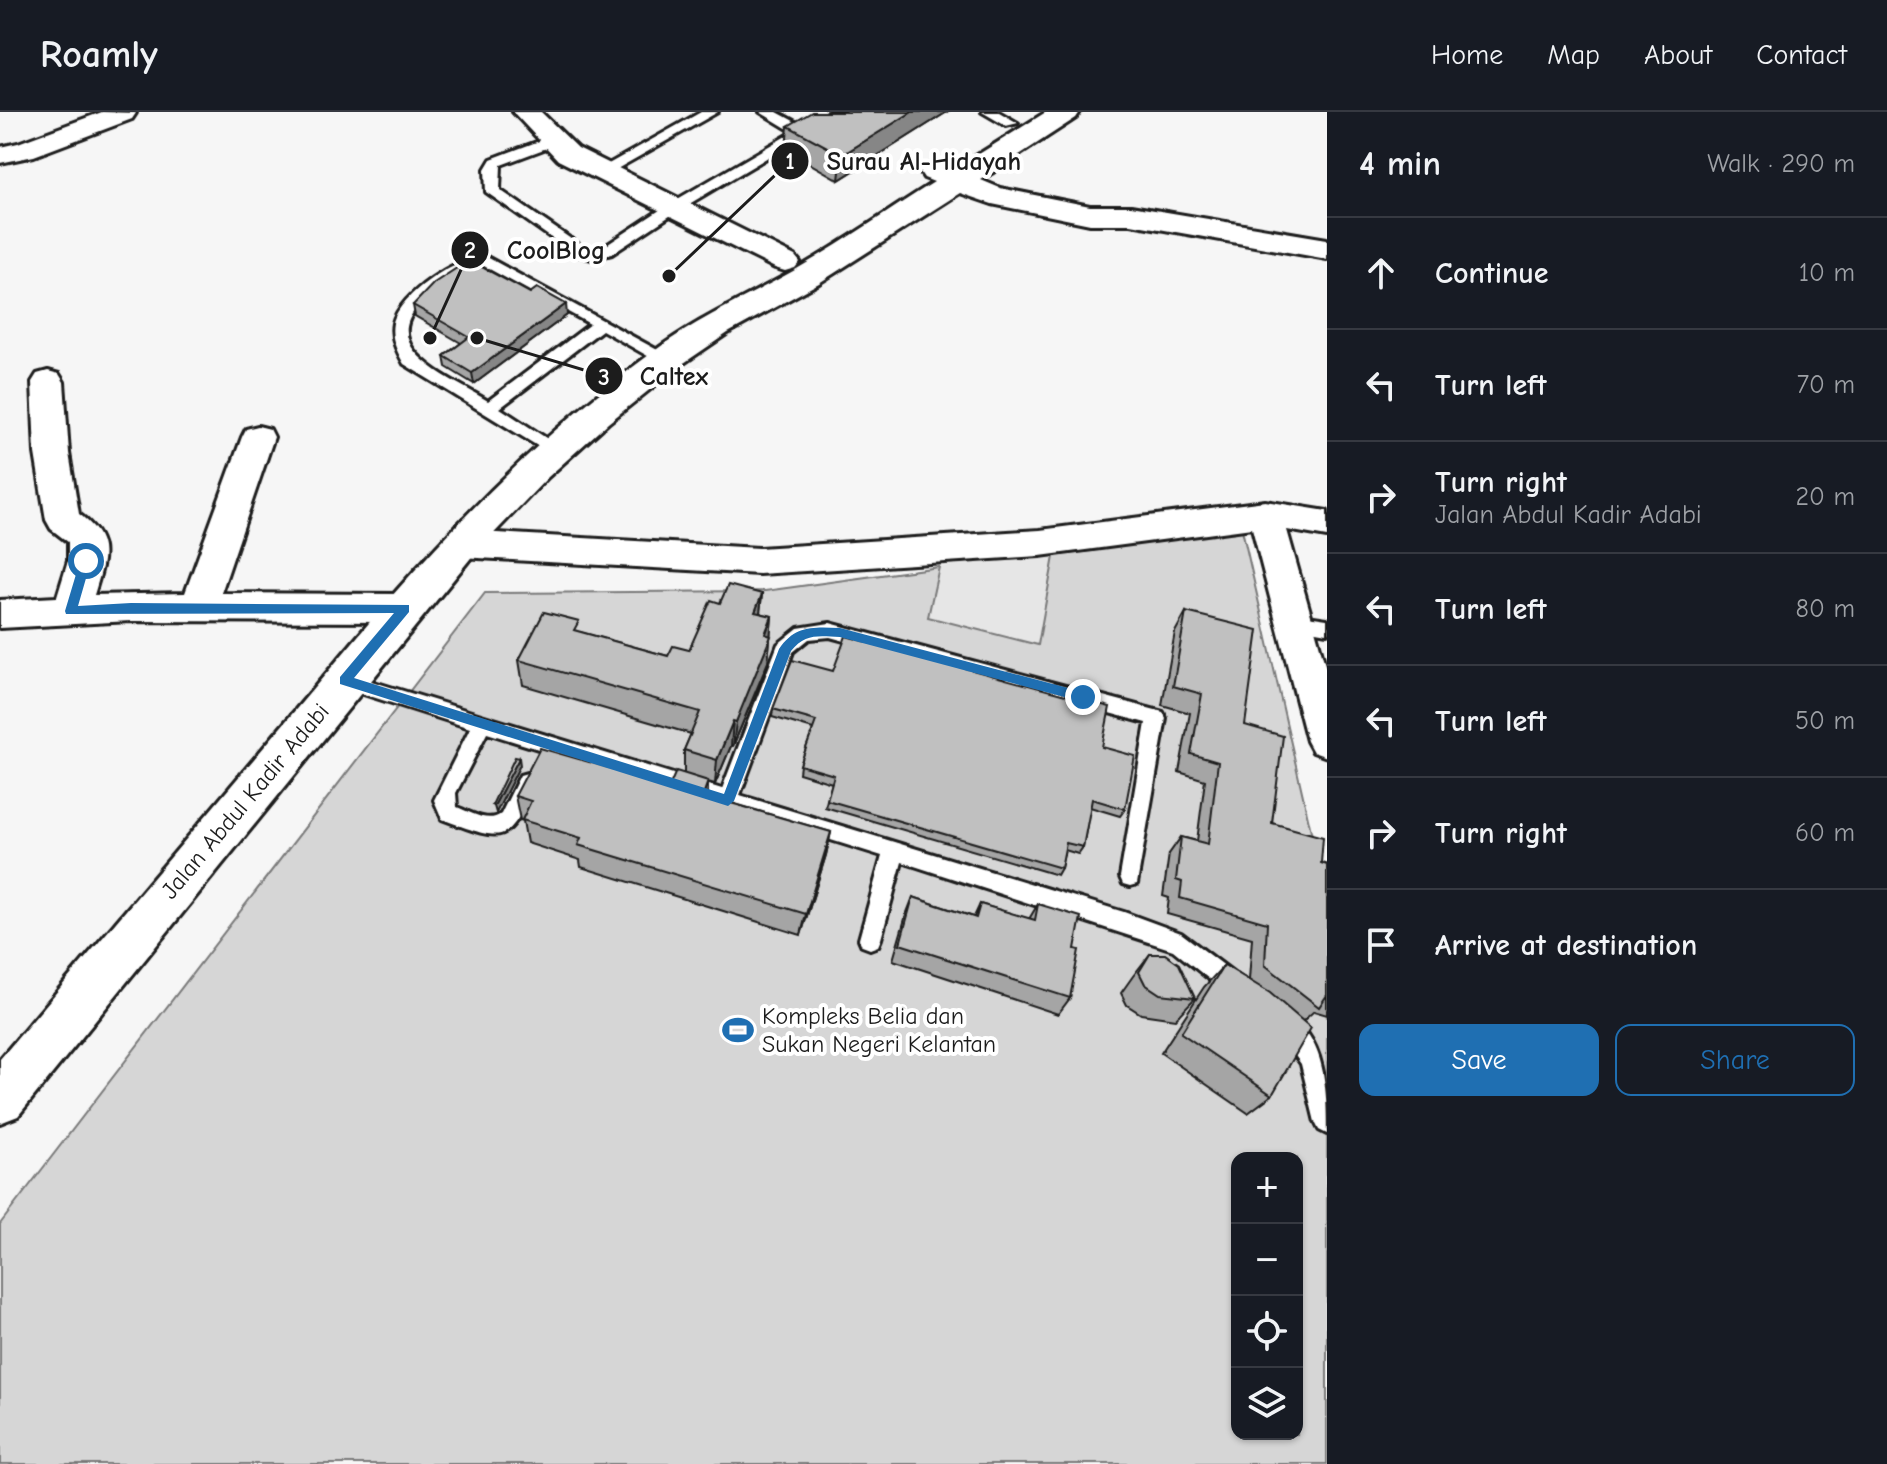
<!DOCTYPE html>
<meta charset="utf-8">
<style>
body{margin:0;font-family:"Comic Neue",sans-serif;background:#20242c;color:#f1f3f6}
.controls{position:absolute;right:24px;bottom:24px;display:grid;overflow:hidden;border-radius:16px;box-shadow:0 2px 6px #0004}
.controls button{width:72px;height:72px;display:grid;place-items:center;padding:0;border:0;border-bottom:2px solid #363941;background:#171b24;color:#f1f3f6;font:40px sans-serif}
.stop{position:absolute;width:24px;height:24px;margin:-18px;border:6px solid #1f6fb2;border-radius:50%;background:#fff}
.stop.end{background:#1f6fb2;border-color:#fff;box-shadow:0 2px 8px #0008}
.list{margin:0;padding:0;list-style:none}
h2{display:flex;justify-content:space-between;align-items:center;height:104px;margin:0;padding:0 32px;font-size:34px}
h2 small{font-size:26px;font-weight:400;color:#9ea1a6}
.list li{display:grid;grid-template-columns:52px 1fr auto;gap:24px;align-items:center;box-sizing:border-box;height:112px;padding:0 32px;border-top:2px solid #363941}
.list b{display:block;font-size:30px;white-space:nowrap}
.list p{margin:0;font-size:26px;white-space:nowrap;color:#9ea1a6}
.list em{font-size:26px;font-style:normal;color:#9ea1a6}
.actions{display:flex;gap:16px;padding:24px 32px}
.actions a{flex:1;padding:18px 0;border:2px solid #1f6fb2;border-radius:16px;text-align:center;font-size:28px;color:#1f6fb2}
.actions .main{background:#1f6fb2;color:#fff}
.icon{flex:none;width:44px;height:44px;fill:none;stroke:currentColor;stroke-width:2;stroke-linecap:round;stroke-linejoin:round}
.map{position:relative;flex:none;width:1327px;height:1352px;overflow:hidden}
header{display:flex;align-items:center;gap:48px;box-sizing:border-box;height:112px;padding:0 40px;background:#171b24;border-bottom:2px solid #363941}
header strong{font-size:38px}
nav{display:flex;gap:44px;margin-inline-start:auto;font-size:28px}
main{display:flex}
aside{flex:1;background:#171b24}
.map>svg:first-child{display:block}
</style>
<header>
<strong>Roamly</strong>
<nav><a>Home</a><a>Map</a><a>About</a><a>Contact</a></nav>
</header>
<main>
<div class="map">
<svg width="1327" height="1352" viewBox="0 0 1327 1352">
<rect width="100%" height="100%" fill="#f6f6f6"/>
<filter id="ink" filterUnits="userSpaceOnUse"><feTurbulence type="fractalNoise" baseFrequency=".0125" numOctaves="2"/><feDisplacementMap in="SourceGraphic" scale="16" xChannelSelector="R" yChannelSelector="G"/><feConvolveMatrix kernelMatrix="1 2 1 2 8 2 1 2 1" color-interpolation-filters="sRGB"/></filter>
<g filter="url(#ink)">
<!-- built -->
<polygon fill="#e6e6e6" points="1055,439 1039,533 928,505 939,455"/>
<!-- green -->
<path fill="#d6d6d6" stroke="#797979" stroke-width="2" fill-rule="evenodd" d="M1241,413L1327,789V1352H0V1112L485,481L765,479L939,455L928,505L1038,533L1055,439ZM1237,1046H1297V1322H1237Z"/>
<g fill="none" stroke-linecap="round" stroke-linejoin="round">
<defs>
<g id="service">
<polygon points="701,0 718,0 608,62 596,59"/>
<polygon points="760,0 777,0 803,14 828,0 844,0 679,98 612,142 592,147 574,142 486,80 485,57 491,47 550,25 560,25 560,31 501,53 500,78 584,136 592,138 602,136 669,92 793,20"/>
<polygon points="982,0 999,0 1018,11 1006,14"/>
<path d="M485,144L674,247L666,252L660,251L602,218L500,296L563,337L561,341H549L404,252C397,239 390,226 393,211C400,182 457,144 485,144ZM482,153L590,212L488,289C446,263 364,232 434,180C448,170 465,154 482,153Z"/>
<polygon points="1294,502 1327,507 1327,521 1288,514 1285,509 1288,504"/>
<path d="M830,511L1163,600L1166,606L1137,772L1130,774L1123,772L1120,765L1146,611L830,525L809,527L793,540L740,683L1124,800L1181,821L1246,870L1249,877L1246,884L1238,887L1230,884L1173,838L902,750L881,827L878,834L870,837L862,834L859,827L882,744L487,621L456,681L457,695C470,700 488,712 501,702L520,663L527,661L534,663L537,669C507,732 508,732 442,707L434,688L470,616L338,574L336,569L338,564L345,561L722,677L778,532L798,516Z"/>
<path d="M1285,903C1327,922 1327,982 1327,1022L1319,1018L1315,1010L1301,952L1274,914L1277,906Z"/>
</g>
<g id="minor">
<polygon points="102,0 136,1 132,7 34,44 0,51 0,35 18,31"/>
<polygon points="513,0 541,0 578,36 795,144 800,150 795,156 785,159 775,156 558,48"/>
<path d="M48,259L59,262L64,270L69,341L79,402C113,428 105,446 94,483L185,481L242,325L246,317L258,314L270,317L274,325L221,481L405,482L418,486L423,496L418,506L405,510L131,509L0,516V488L57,485L68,449V430L51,417L46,408L35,341L32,270L37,262Z"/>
<polygon points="1265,389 1327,399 1327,425 1287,418 1327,560 1327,645 1313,640 1307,629 1252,416 1040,444 759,462 460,445 448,441 443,432 448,423 460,419 759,436 1040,418"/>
</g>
<path id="secondary" d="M1046,0H1080L1076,6L981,68L1000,76L1090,94H1131L1327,127V147L1131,112H1090L992,92L960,81L819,171L728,221L678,255L608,311L548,365L474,442L18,1004L0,1011V947L391,485C470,395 555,311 653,240C697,207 747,185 795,158C842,131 888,99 934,70L924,66L920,60L924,54L935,51L955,57Z"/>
</defs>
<!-- service casing -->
<use href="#service" stroke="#1c1c1c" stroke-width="6"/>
<!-- minor casing -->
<use href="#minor" stroke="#1c1c1c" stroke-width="6"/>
<!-- secondary casing -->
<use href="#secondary" stroke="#1c1c1c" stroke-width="6"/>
<!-- service -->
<use href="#service" fill="#fff" fill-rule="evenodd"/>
<!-- minor -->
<use href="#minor" fill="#fff" fill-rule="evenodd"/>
<!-- secondary -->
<use href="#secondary" fill="#fff" fill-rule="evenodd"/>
</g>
<!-- wall -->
<g fill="#a5a5a5" stroke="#1c1c1c" stroke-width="2">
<polygon points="947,0 839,68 786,38 788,14"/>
<polygon points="413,193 567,203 474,272 446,255 444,244 461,231 415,204"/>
<polygon points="762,482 760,501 772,504 768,550 733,634 731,634 715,672 708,670 708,684 831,720 826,743 801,823 581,755 580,748 527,731 523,709 520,708 515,684 670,673 684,661 684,638 691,622 523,573 519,548 580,520 668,544 689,538 720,491"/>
<polygon points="1186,500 1245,613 1272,711 1321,751 1327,753 1327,903 1314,899 1303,909 1272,983 1248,1001 1161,941 1204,875 1224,853 1254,872 1249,868 1252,826 1167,802 1169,786 1163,784 1169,742 1181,725 1197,729 1205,668 1179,660 1190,601 1162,593 1175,520"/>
<polygon points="773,597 1102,635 1125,697 1120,704 1090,695 1083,735 1078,742 1065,738 1061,756 1057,763 825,695 832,671 799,661 800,653 813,617 772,605"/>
<polygon points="913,785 974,805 980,792 1029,807 1038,792 1075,837 1070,886 1058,902 893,848 906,803"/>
<polygon points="1150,842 1195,886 1175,907 1141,902 1127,893 1121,881 1133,864"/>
</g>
<!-- shaded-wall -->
<g fill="#868686" stroke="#1c1c1c" stroke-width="2">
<polygon points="912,0 947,0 839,68 842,43"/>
<polygon points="566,192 567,203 474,272 472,261"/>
<polygon points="762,482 759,509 755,500"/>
<polygon points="772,504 768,550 733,634 736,610"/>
<polygon points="733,609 731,634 715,672 717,648"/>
<polygon points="519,646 520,653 496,701 494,694"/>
<polygon points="708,669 707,693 703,683"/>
<polygon points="831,720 826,743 801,823 806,802"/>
</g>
<!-- building -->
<g fill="#c0c0c0" stroke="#1c1c1c" stroke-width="2">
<polygon points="812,0 912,0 842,43 788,14"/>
<polygon points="469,148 530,181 537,176 566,192 472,261 444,244 469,225 413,193 434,171"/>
<polygon points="728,473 762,482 755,500 772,504 765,522 771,524 736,610 733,609 717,648 684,638 700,600 519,548 544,500 579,509 574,518 668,544 673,534 689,538 711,488 720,491"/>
<polygon points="1186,500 1258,518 1245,613 1283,624 1272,711 1323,725 1321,751 1327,753 1327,883 1319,895 1265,853 1267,811 1180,786 1182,770 1176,768 1181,725 1208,732 1218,650 1191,642 1202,582 1173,574"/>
<polygon points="846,524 1110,595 1102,635 1135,644 1125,697 1092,687 1083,735 1066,731 1061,756 827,688 834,663 800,653 816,609 773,597 792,548 833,559"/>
<polygon points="540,636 670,673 676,659 708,669 703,683 831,720 806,802 578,733 581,726 522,708 531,689 515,684"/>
<polygon points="515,645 519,646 494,694 492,693"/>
<polygon points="913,785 976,806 980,792 1035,808 1038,792 1081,805 1075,837 1079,838 1070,886 900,832"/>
<polygon points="1150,842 1165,842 1179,852 1195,886 1160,882 1145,872 1139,860"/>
<polygon points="1224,853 1270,881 1311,916 1272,983 1181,921"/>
</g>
</g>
<!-- route -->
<path fill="#1f6fb2" d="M86,445L91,449L78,494L131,491L409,493V500L354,566L724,682L779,537C795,513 814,515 840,516L1083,580L1090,585L1083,590L840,525C819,524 805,521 791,539L734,689L728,694L340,572V565L394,501L66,502L65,499L80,449Z"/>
<!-- icons -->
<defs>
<symbol id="stadium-bare" viewBox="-9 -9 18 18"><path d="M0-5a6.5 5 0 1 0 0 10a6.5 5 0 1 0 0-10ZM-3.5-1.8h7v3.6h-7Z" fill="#1f6fb2" stroke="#fff" stroke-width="2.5" paint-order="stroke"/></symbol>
</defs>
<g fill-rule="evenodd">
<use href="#stadium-bare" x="716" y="896" width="44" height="44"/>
</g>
<g text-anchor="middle" stroke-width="8" stroke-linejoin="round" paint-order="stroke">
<!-- street labels -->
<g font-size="24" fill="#1c1c1c" stroke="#fff">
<text transform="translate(245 689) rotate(-50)" y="8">Jalan Abdul Kadir Adabi</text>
</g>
<!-- poi labels -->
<g font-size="24" fill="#1c1c1c" stroke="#fff" text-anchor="start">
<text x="762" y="912">Kompleks Belia dan<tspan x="762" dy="28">Sukan Negeri Kelantan</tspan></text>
</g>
</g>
<!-- callouts -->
<path fill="none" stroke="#1c1c1c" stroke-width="3" d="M669 164L790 49M430 226L470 138M477 226L604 264"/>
<g fill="#1c1c1c" stroke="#fff" stroke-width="3">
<circle cx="669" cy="164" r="8"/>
<circle cx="430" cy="226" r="8"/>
<circle cx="477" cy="226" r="8"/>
<circle cx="790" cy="49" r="20"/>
<circle cx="470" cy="138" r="20"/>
<circle cx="604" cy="264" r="20"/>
</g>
<g font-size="24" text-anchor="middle" font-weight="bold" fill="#fff">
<text x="790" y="57">1</text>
<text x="470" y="146">2</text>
<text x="604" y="273">3</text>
</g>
<g font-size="26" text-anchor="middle" font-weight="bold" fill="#1c1c1c" stroke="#fff" stroke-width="8" stroke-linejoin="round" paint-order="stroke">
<text x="924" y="58">Surau Al-Hidayah</text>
<text x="556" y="147">CoolBlog</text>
<text x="674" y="273">Caltex</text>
</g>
</svg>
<div class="controls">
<button>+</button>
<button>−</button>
<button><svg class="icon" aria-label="locate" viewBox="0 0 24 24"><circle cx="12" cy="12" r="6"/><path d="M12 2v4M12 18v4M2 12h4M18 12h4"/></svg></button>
<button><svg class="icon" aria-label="layers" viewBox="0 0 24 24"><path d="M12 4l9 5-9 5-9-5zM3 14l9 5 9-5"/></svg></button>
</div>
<div class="stop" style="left:86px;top:449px"></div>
<div class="stop end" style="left:1083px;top:585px"></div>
</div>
<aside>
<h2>4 min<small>Walk · 290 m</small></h2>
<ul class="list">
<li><svg class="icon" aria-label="ahead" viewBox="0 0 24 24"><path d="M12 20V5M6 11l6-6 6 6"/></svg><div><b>Continue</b></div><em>10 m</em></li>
<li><svg class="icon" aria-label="left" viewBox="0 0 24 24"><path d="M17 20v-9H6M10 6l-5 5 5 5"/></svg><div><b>Turn left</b></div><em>70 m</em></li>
<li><svg class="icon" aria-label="right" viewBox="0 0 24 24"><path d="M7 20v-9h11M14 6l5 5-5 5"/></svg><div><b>Turn right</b><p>Jalan Abdul Kadir Adabi</p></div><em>20 m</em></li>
<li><svg class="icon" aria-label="left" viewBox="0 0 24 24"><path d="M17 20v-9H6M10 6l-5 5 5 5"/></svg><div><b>Turn left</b></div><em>80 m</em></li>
<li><svg class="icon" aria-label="left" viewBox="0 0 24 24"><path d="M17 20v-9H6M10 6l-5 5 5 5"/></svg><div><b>Turn left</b></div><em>50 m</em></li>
<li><svg class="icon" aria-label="right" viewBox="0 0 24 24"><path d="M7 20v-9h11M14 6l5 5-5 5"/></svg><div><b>Turn right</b></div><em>60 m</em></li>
<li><svg class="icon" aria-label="arrive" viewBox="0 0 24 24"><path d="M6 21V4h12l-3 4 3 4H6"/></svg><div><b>Arrive at destination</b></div></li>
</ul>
<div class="actions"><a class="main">Save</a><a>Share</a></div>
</aside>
</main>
